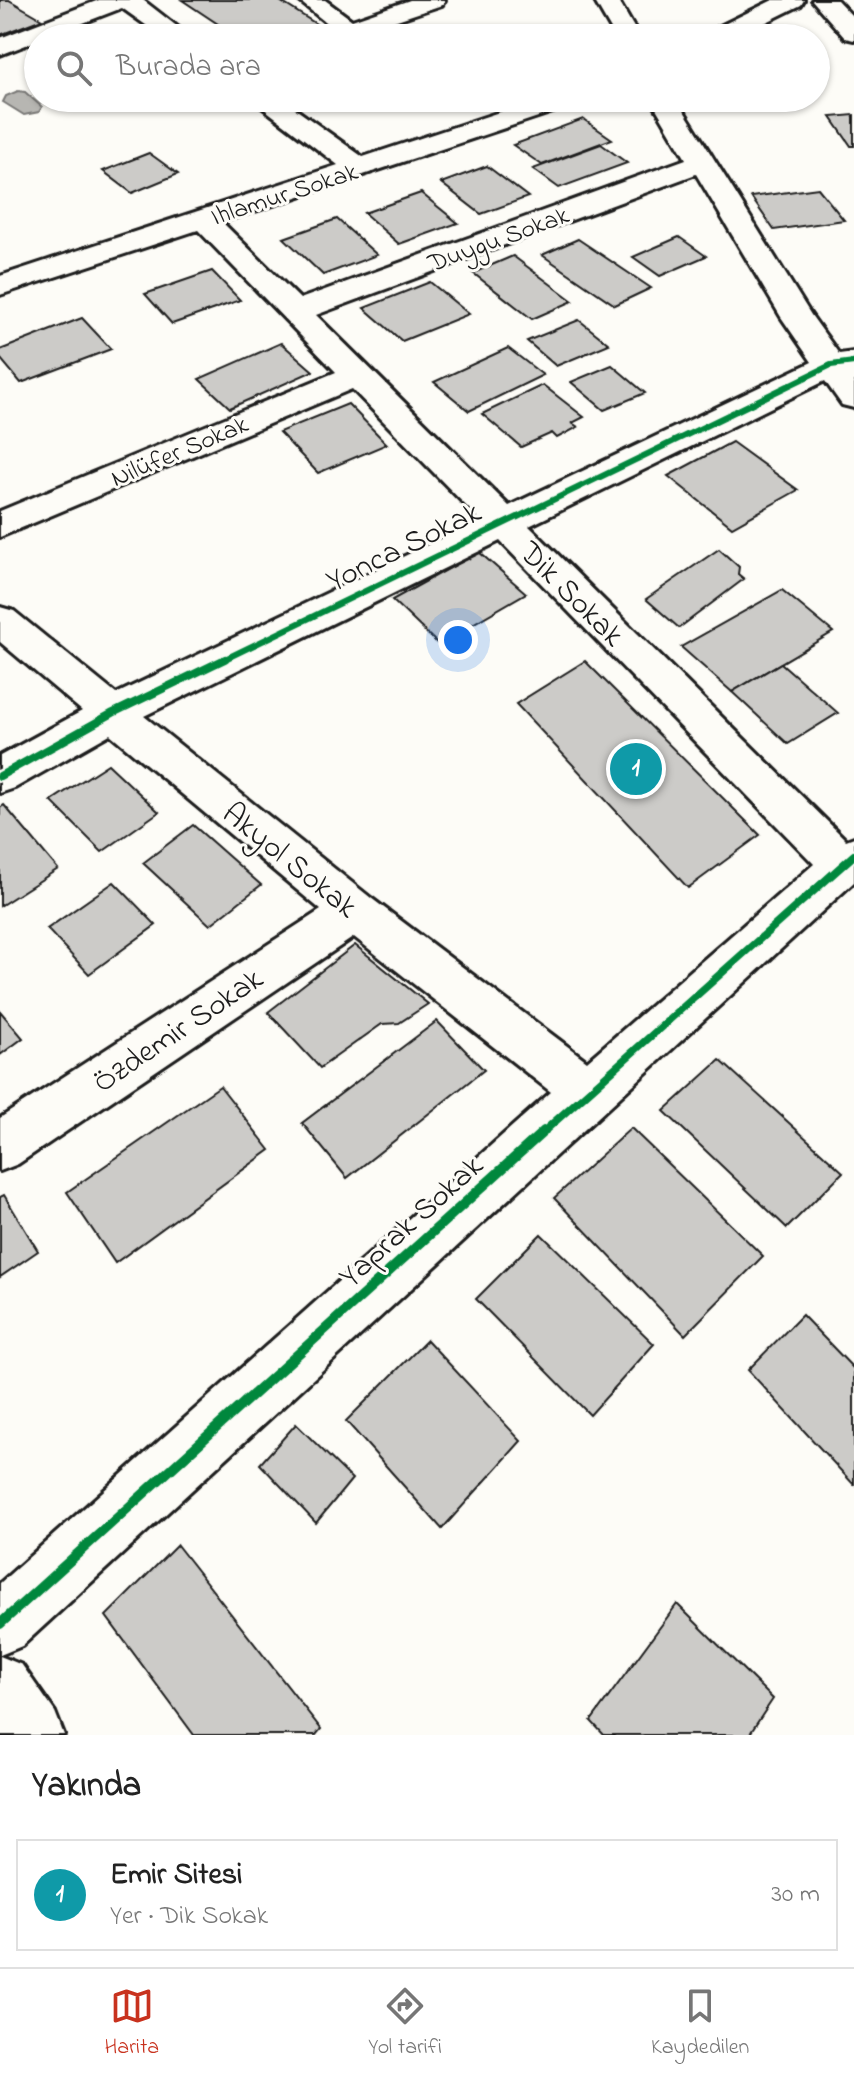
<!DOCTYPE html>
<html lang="tr">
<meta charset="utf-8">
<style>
body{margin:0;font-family:"Indie Flower",sans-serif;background:#f6f6f6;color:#222}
.you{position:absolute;left:458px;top:640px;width:28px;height:28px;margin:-20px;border:6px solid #fff;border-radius:50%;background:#1a73e8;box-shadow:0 0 0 12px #1a73e833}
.badge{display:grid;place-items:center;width:52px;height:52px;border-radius:50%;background:#c8321e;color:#fff;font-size:26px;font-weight:700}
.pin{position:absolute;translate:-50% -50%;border:4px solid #fff;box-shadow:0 2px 8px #0006}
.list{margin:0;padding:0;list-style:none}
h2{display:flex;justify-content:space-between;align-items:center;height:104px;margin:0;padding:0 32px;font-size:34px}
h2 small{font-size:26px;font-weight:400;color:#767676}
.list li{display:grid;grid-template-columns:52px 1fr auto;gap:24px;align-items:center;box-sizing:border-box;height:112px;margin:0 16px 16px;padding:0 16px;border:2px solid #e0e0e0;border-radius:0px}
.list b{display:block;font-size:30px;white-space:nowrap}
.list p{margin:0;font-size:26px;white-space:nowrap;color:#767676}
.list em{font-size:26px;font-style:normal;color:#767676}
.icon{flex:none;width:44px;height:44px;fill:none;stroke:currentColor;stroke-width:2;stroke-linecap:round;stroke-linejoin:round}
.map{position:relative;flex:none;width:854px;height:1735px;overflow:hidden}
.search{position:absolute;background:#fff;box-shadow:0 2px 6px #0004;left:24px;right:24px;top:24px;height:88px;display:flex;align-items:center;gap:20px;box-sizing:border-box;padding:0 28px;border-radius:44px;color:#767676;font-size:30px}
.sheet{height:232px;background:#fff}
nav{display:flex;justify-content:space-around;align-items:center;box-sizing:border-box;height:112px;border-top:2px solid #e0e0e0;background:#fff;font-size:22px;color:#767676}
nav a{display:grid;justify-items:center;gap:4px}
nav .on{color:#c8321e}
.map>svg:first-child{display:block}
</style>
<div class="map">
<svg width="854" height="1735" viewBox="0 0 854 1735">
<rect width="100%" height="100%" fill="#fdfcf7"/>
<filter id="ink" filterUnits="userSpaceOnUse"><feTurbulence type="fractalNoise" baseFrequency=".0125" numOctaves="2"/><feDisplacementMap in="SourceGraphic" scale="16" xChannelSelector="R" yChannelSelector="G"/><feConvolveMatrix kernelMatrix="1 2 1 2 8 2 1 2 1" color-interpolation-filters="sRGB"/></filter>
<g filter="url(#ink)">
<!-- water -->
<polygon fill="#b7b6b2" stroke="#797876" stroke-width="2" points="18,91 25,92 42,107 39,112 24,115 3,102 6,96"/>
<!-- building -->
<g fill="#cccbc8" stroke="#1c1c1c" stroke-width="2">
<polygon points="0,0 9,0 42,19 0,35"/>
<polygon points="182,0 278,0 332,34 328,38 239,38"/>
<polygon points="123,98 188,98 162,106 156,101 135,108"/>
<polygon points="854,115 854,146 851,146 831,117"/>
<polygon points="583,119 612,139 542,165 513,145"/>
<polygon points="601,144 627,163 559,188 533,169"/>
<polygon points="149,153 178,174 132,193 103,171"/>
<polygon points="487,166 528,197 481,214 441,183"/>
<polygon points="818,188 844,220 774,230 751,197"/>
<polygon points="421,193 458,223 399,244 364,213"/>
<polygon points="337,219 377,255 323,275 284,238"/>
<polygon points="679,237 706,256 660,276 633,257"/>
<polygon points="578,239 651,288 615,305 542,255"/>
<polygon points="513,256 573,301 532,319 473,273"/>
<polygon points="212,271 240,300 172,324 145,294"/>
<polygon points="430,282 469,314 402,341 364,308"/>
<polygon points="82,318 111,349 21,383 0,358 0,350"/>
<polygon points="579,320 609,344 556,366 527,341"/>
<polygon points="281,343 313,371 230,408 199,379"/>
<polygon points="508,348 543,375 469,411 434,382"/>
<polygon points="612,365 645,393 604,410 571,382"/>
<polygon points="543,385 584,417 572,423 578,427 557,438 552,433 521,447 482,414"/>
<polygon points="348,404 387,444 318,473 279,432"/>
<polygon points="732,442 798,490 732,527 668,476"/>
<polygon points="719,549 739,567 738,574 744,579 679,628 646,599"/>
<polygon points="479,552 526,593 438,644 392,600"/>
<polygon points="782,590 833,632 732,692 681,647"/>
<polygon points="585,661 760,835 688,888 516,704"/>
<polygon points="781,663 838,713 788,744 732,692"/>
<polygon points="108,764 159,812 102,852 51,801"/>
<polygon points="4,805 58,869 0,906 0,808"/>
<polygon points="193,825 261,885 210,925 143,863"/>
<polygon points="114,882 156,925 89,974 47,929"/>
<polygon points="355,945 428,1004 399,1023 382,1024 320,1068 268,1012"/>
<polygon points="0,1011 23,1038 0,1055"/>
<polygon points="437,1021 484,1070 347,1178 302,1123"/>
<polygon points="720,1060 843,1172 787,1228 664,1111"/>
<polygon points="220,1086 270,1150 115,1263 67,1192"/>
<polygon points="631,1128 763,1256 685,1335 554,1198"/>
<polygon points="4,1195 38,1251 0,1277 0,1197"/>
<polygon points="541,1234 654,1344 590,1415 476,1299"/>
<polygon points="802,1315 854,1369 854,1485 748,1370"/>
<polygon points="427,1340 521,1441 442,1529 346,1421"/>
<polygon points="296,1424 352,1479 316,1523 260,1464"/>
<polygon points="177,1545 321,1729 316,1735 194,1735 106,1616"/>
<polygon points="677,1604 773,1699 749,1735 604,1735 591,1721"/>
</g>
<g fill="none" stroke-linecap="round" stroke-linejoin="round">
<defs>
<g id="minor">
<polygon points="99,0 143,0 192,38 164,38 122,8 0,55 0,38"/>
<polygon points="298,0 325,0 352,20 410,0 445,0 442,5 349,36 340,34"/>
<polygon points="594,0 618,0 640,38 616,38"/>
<polygon points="773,0 804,0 801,5 734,38 703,38 706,33"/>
<polygon points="812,0 837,0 854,18 854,40 845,38"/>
<path d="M250,98H280L363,157L542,98H581L577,104L222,222L300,299L686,159L650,98H676L811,315L839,354L854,352V408L842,405L825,381L529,526L846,840L854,837V882L22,1646L0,1655V1583L551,1092L354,937L18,1164L0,1171V1118L321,910L110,734L15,788L0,793V756L82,711L0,642V607L14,611L116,694L480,520L352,389L0,537V511L336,372L198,230L0,295V276L338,165ZM696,174L781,317L812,362L509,506L316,315ZM500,541L814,864L587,1061L371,898L144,716Z"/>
<polygon points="0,1656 22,1665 55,1712 64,1735 0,1735"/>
</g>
</defs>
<!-- minor casing -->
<use href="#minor" stroke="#1c1c1c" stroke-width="6"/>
<!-- minor -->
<use href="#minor" fill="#fdfcf7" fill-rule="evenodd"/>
<defs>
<polyline id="cycleway-far2" points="221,661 831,365 854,362"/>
<g id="cycleway-far1">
<polyline points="0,776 113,713 225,659"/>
<polyline points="542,1133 854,855"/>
</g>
<polyline id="cycleway" points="0,1624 544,1131"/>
</defs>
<!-- cycleway-far2 casing -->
<use href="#cycleway-far2" stroke="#fdfcf7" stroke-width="10"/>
<!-- cycleway-far1 casing -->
<use href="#cycleway-far1" stroke="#fdfcf7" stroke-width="13"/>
<!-- cycleway casing -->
<use href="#cycleway" stroke="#fdfcf7" stroke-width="15"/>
<!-- cycleway-far2 -->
<use href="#cycleway-far2" stroke="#00873e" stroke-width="6"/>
<!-- cycleway-far1 -->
<use href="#cycleway-far1" stroke="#00873e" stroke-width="8"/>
<!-- cycleway -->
<use href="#cycleway" stroke="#00873e" stroke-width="10"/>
</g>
</g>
<g text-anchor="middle" stroke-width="6" stroke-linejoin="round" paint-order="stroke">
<!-- far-street labels -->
<g font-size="26" fill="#1c1c1c" stroke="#fdfcf7">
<text transform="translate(284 193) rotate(-18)" y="9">Ihlamur Sokak</text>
<text transform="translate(498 238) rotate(-20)" y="9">Duygu Sokak</text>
<text transform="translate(179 450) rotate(-23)" y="9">Nilüfer Sokak</text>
</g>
<!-- street labels -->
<g font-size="32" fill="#1c1c1c" stroke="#fdfcf7">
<text transform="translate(403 545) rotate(-26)" y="11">Yonca Sokak</text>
<text transform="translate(573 593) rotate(45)" y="11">Dik Sokak</text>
<text transform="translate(291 859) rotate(39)" y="11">Akyol Sokak</text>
<text transform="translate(177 1029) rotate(-34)" y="11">Özdemir Sokak</text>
<text transform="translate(410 1220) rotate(-42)" y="11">Yaprak Sokak</text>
</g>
</g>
</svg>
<div class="you"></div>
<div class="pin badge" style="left:636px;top:769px;background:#0f9aa8">1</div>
<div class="search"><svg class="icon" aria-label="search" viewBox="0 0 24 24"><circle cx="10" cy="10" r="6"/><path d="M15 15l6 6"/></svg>Burada ara</div>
</div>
<section class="sheet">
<h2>Yakında<small></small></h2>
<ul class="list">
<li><span class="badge" style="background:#0f9aa8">1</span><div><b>Emir Sitesi</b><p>Yer · Dik Sokak</p></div><em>30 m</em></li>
</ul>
</section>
<nav>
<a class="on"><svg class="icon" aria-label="map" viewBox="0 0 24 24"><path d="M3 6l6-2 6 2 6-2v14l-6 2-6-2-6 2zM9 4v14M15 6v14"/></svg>Harita</a>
<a><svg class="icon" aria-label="directions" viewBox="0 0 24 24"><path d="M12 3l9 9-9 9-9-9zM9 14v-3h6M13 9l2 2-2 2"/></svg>Yol tarifi</a>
<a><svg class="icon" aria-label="saved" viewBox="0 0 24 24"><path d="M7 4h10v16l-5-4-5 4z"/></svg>Kaydedilen</a>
</nav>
